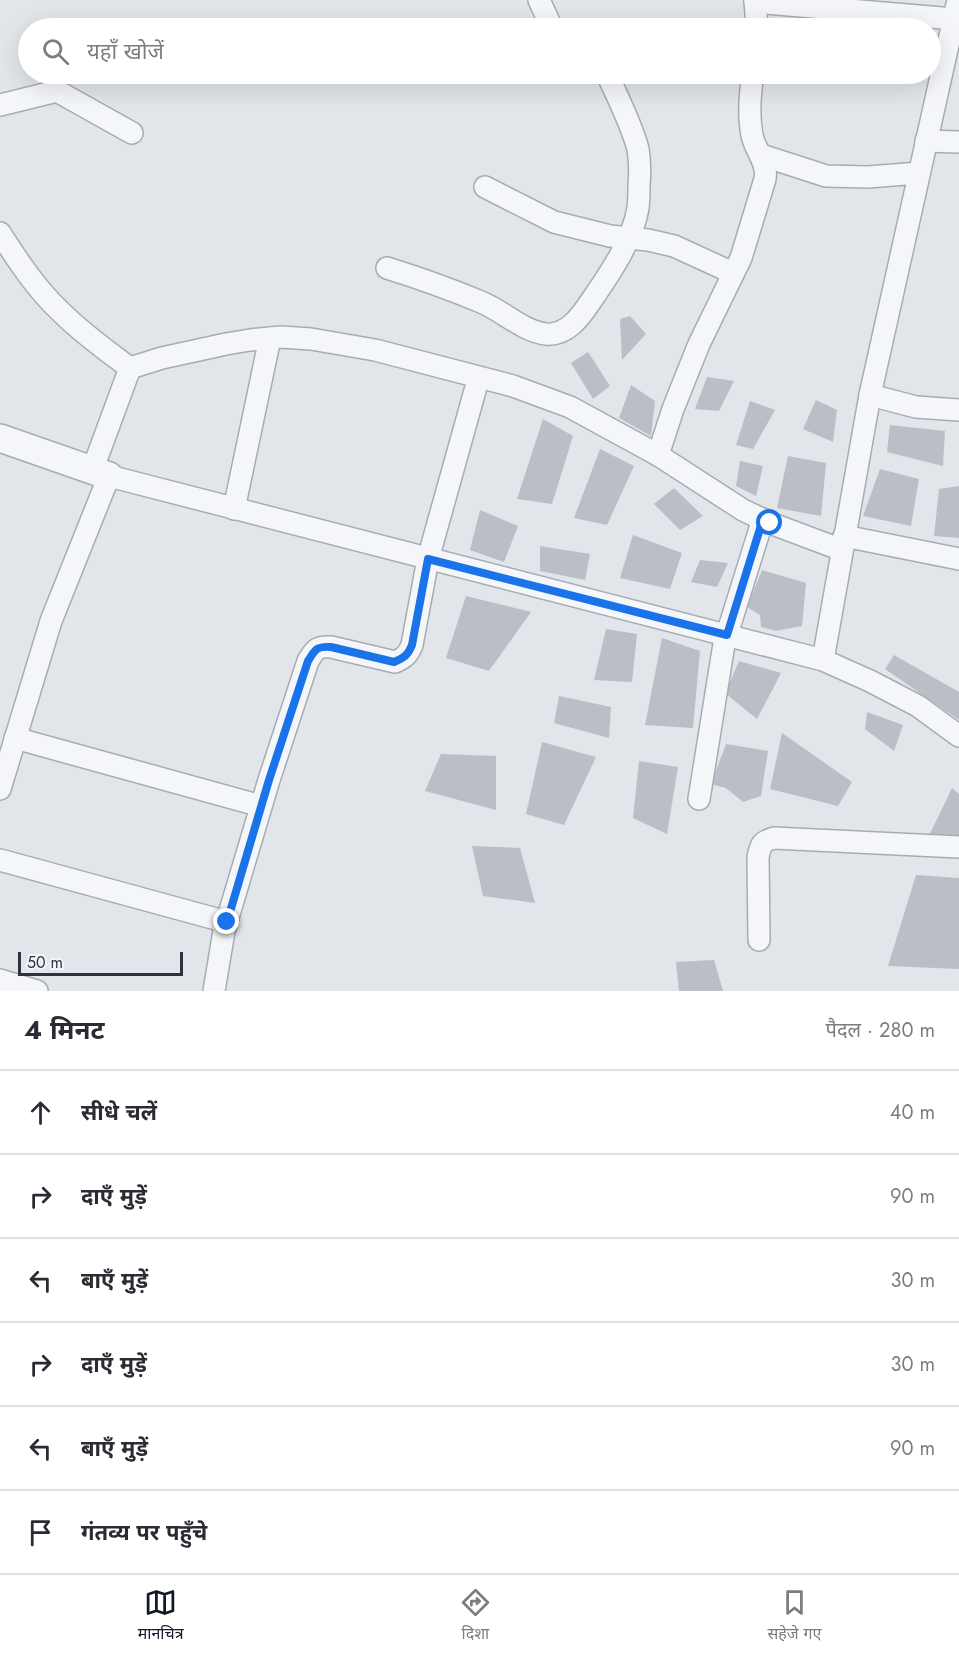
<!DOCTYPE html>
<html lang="hi">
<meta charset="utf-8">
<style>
body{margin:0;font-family:Jost,"Noto Sans Devanagari",sans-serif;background:#f2f2f3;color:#2b2b33}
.scale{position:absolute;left:18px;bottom:15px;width:165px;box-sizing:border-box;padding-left:6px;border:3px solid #2b3242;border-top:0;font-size:16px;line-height:21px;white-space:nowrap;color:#2b3242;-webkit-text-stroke:4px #f2f4f8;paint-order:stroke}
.stop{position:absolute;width:18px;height:18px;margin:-14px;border:4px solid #1a73e8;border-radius:50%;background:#fff}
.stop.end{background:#1a73e8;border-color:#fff;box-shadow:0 2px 6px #0008}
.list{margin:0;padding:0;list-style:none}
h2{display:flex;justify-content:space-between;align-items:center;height:78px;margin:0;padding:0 24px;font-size:26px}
h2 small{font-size:20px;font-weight:400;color:#7c7c81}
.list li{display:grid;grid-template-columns:39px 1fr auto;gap:18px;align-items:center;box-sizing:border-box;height:84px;padding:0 24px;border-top:2px solid #e1e1e2}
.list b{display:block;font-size:22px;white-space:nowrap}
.list em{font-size:20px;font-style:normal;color:#7c7c81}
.icon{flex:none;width:33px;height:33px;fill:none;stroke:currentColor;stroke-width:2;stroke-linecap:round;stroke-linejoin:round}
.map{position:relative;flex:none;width:959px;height:991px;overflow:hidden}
.search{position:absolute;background:#fff;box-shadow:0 6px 24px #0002;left:18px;right:18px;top:18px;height:66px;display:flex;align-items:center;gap:15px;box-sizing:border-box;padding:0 21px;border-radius:33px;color:#7c7c81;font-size:22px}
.sheet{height:582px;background:#fff}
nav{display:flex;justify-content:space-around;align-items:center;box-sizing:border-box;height:84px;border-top:2px solid #e1e1e2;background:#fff;font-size:16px;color:#7c7c81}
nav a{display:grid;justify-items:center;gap:3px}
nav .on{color:#111827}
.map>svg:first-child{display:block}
</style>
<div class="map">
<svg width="959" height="991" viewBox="0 0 959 991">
<rect width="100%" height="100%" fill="#e2e5ea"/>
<!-- building -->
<g fill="#babec7">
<polygon points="630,316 646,334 622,360 620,319"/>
<polygon points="588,352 610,386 593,399 571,363"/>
<polygon points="707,377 734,381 719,411 695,409"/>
<polygon points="631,385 655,401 651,436 619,418"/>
<polygon points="816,400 837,410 833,442 803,429"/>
<polygon points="750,401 775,410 753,449 736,445"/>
<polygon points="543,419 573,436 552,504 517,499"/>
<polygon points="890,425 945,431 943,466 887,452"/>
<polygon points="600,449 634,466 607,525 574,518"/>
<polygon points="788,456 826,463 821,516 777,508"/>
<polygon points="740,461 763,466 756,496 736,486"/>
<polygon points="880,469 919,479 911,526 863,516"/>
<polygon points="959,486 959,538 934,536 939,489"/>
<polygon points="674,488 703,516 680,530 654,504"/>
<polygon points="480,510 518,526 504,562 470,550"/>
<polygon points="633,535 682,553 670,589 620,578"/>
<polygon points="540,546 590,554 585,580 540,571"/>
<polygon points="700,560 728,563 717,587 691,582"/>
<polygon points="762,570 806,583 802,626 776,631 761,627 760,615 747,607"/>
<polygon points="466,596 531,612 489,671 446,658"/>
<polygon points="606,629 637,634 632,682 594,680"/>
<polygon points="662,638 700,651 693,728 645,725"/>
<polygon points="894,655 959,692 959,720 885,669"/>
<polygon points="739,661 781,673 757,719 725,693"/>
<polygon points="559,696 611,707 609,738 554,723"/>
<polygon points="867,712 903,725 894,751 865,729"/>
<polygon points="782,733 852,782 838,806 770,789"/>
<polygon points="542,742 596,757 564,825 526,814"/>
<polygon points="726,744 768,751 761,796 743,802 726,788 711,784"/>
<polygon points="441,754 496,756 496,810 425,791"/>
<polygon points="639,761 678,767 667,834 633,818"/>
<polygon points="952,788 959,794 959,837 929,836"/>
<polygon points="472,846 520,848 535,903 483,896"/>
<polygon points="916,875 959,878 959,969 888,966"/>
<polygon points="714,960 723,991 679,991 676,962"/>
</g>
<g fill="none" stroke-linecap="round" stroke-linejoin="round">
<defs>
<g id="minor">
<polyline points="539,0 552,28"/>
<polyline points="755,0 757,28"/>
<polyline points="755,2 954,19"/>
<polyline points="0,105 57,91 132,133"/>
<polyline points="926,141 959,142"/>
<polyline points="761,155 826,176 868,177 919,173"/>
<polyline points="485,187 554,222 610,236 648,240 674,246 733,273"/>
<path d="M0,233C18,261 37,290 62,313C83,334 107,351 130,368"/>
<path d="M387,268C419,278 450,289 481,302C503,311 522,331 546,334C567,336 581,316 591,301C609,275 633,240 638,208C639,201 639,193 639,185C640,174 640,161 638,149C631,123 618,98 607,74"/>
<polyline points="870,395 916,407 959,410"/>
<path d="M658,455L673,409L699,344L741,258L765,179C768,162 755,151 752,135C748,115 750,93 753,74"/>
<polyline points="92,471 130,368 162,358 226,344 250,340 281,337 311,339 375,350 513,386 570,407 658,455 743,510 770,523 842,550"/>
<polyline points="234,509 270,338"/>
<polyline points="844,536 959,559"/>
<polyline points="823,660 870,395 958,0"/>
<polyline points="15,738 261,806"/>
<polyline points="0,789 51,621 109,476 823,660 870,681 918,706 959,736"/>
<polyline points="699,799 724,644 763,519"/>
<polyline points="0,860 227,922"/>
<path d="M759,940L758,857C761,844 761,842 774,838L959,847"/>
<polyline points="0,980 37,991"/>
<path d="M214,991L224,931L269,780L308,661C315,650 316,646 331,647L395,662C404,658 408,655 412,645L428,559L476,387"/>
</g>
<polyline id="tertiary" points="0,438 109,476"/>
</defs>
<!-- minor casing -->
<use href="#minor" stroke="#a7acb4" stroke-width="24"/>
<!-- tertiary casing -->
<use href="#tertiary" stroke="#a7acb4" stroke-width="30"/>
<!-- minor -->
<use href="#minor" stroke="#f5f6f9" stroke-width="21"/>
<!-- tertiary -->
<use href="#tertiary" stroke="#f5f6f9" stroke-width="27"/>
</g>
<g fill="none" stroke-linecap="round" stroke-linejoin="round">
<!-- route -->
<path stroke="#1a73e8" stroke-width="8" d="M227,922L269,780L308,661C315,650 316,646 331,647L394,662C404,658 408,655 412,645L428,559L727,635L763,519L770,523"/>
</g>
</svg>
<div class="scale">50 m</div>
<div class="stop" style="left:770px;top:523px"></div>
<div class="stop end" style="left:227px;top:922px"></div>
<div class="search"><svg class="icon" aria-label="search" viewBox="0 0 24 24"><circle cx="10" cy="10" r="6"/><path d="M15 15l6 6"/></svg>यहाँ खोजें</div>
</div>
<section class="sheet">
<h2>4 मिनट<small>पैदल · 280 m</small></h2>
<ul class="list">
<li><svg class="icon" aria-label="ahead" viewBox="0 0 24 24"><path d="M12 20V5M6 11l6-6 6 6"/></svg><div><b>सीधे चलें</b></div><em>40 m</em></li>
<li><svg class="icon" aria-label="right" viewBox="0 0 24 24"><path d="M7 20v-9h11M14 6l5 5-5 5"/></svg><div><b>दाएँ मुड़ें</b></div><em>90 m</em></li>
<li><svg class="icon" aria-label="left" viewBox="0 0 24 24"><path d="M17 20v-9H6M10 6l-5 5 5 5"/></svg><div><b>बाएँ मुड़ें</b></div><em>30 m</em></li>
<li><svg class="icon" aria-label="right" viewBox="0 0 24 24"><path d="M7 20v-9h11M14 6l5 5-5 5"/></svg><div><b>दाएँ मुड़ें</b></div><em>30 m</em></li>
<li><svg class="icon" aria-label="left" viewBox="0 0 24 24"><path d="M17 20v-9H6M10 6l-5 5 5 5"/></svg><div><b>बाएँ मुड़ें</b></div><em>90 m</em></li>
<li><svg class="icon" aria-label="arrive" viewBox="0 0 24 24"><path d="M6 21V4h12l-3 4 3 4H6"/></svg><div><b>गंतव्य पर पहुँचे</b></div></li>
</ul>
</section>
<nav>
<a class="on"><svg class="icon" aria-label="map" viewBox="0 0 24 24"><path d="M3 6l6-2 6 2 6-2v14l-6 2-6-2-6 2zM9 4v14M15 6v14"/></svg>मानचित्र</a>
<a><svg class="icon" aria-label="directions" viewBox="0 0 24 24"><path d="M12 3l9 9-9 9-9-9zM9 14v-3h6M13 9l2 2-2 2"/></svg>दिशा</a>
<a><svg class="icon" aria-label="saved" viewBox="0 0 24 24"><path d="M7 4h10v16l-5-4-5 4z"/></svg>सहेजे गए</a>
</nav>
